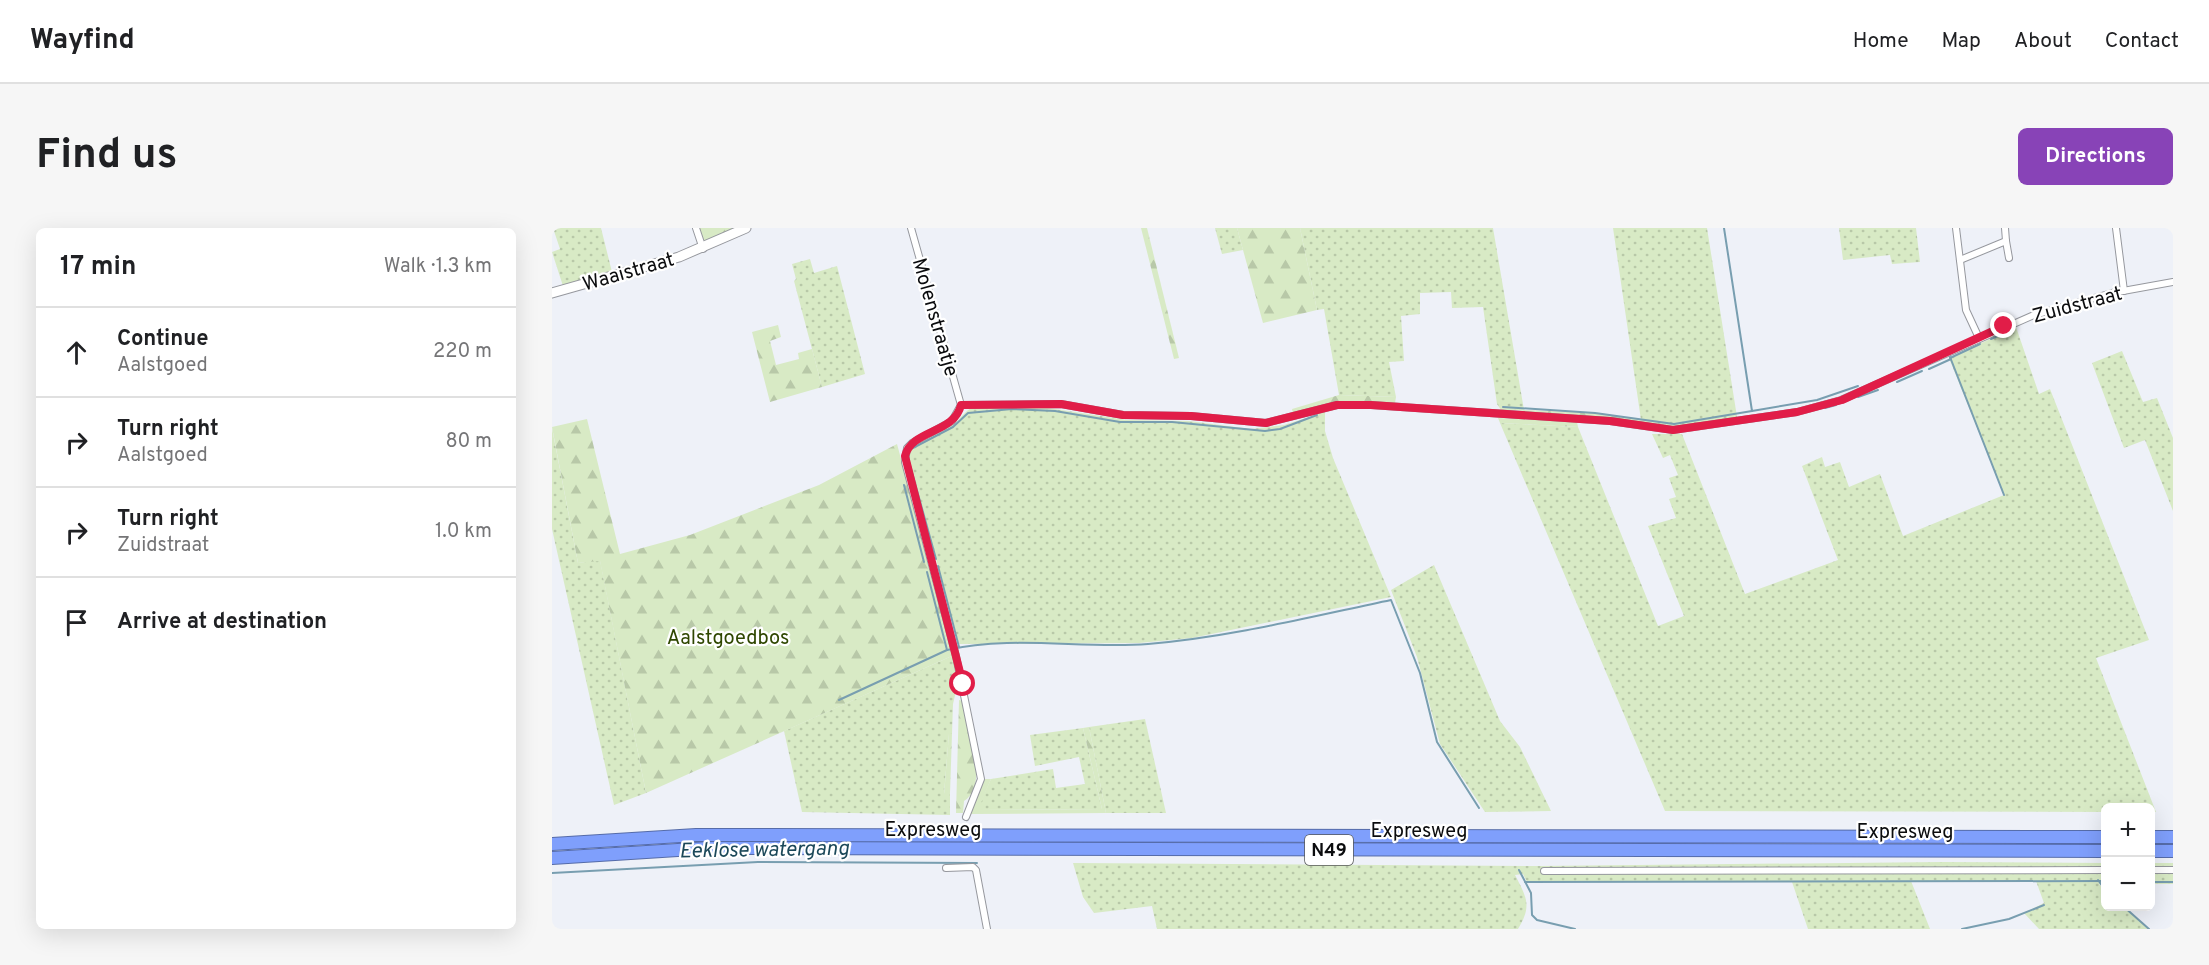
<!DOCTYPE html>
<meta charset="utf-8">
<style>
body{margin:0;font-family:Overpass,sans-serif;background:#f6f6f6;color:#202124}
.controls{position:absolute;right:18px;bottom:18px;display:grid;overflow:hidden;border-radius:9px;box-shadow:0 6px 24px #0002}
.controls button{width:54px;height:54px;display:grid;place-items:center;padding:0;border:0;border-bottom:2px solid #e0e0e0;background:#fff;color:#202124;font:30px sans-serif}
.stop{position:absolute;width:18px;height:18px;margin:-14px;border:4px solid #e11d48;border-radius:50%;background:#fff}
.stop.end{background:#e11d48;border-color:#fff;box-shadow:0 2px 6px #0008}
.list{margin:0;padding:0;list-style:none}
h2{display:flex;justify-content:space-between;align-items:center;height:78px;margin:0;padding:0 24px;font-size:26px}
h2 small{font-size:20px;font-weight:400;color:#757577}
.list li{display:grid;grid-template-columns:39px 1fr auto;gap:18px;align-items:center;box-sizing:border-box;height:90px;padding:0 24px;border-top:2px solid #e0e0e0}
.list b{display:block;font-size:22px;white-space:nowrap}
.list p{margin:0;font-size:20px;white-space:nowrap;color:#757577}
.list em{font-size:20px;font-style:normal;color:#757577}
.icon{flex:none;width:33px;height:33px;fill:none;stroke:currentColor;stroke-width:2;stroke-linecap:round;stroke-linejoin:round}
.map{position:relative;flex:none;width:1621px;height:701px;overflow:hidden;border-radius:9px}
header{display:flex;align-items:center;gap:36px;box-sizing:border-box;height:84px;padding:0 30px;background:#fff;border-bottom:2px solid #e0e0e0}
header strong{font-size:28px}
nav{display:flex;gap:33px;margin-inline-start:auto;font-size:21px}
.intro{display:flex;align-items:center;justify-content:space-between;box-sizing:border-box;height:144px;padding:0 36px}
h1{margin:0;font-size:42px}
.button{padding:15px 27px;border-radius:9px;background:#8843b7;color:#fff;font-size:21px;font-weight:700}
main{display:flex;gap:36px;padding:0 36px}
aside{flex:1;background:#fff;border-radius:9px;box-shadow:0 6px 24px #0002}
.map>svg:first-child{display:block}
</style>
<header>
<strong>Wayfind</strong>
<nav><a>Home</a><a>Map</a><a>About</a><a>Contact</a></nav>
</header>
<div class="intro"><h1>Find us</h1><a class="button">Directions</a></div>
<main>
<aside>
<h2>17 min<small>Walk · 1.3 km</small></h2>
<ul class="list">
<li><svg class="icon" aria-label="ahead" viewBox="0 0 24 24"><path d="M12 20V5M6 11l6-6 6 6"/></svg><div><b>Continue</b><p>Aalstgoed</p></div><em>220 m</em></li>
<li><svg class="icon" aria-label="right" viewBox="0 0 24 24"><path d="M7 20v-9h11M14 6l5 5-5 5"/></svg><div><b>Turn right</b><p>Aalstgoed</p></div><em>80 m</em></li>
<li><svg class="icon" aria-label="right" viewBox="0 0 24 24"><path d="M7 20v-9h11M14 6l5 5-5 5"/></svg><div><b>Turn right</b><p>Zuidstraat</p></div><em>1.0 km</em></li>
<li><svg class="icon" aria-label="arrive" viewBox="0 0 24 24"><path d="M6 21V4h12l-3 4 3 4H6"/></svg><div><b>Arrive at destination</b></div></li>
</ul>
</aside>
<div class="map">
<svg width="1621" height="701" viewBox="0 0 1621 701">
<defs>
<pattern id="grass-dots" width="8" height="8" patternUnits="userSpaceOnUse" patternTransform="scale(1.5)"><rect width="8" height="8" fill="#d8eac5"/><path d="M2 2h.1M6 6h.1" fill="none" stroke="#b8c8a8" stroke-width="1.8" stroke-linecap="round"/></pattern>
<pattern id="forest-firs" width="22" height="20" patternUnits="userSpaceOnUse" patternTransform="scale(1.5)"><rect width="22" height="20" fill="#d8eac5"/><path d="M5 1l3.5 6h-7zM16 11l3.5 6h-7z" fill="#b8c8a8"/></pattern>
</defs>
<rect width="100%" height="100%" fill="#eef1f8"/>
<!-- grass -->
<g fill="url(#grass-dots)">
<polygon points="1,0 49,0 60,44 11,58 0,24 8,21"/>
<polygon points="663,0 685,0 691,22 670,26"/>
<polygon points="748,0 941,0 972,182 949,182 945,176 931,79 900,80 899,64 868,65 868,86 849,88 852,133 837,134 844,169 787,167 772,81 765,82"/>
<polygon points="1061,0 1155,0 1185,189 1122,199 1104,199 1104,194 1089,192"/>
<polygon points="1287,0 1364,0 1368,34 1340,36 1338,27 1291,32"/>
<polygon points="258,31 262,45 285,38 313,146 270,159 242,53 244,51 240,36"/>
<polygon points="1464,99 1487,166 1498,161 1597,412 1544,430 1604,584 1599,584 1598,580 1554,580 1553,584 1113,583 948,195 1026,199 1106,398 1132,388 1096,298 1124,290 1117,271 1124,269 1117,250 1126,247 1118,227 1111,230 1100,206 1130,206 1193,366 1286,332 1250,238 1270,229 1273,239 1288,234 1297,259 1328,246 1351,308 1452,267 1397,130"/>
<polygon points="1570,123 1591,174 1605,170 1621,210 1621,283 1593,212 1572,220 1540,135"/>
<path d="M421,179H490L575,192L637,193L699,201L732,197L773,184V203L781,230L839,369L640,410L587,415L407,416L356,228C361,211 391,205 403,195C410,189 413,183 421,179Z"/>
<polygon points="0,200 26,335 48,332 94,565 62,577 0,301"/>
<polygon points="882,337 948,493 968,519 999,583 933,584 888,516 865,429 839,362"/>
<polygon points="402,427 406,454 401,476 400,506 397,506 392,566 398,566 398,587 250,584 232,503"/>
<polygon points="593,491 614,585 554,585 537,499"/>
<polygon points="531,500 550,581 425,582 439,551 501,541 504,560 533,556 527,529 483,538 478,507"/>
<path d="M1390,634L1553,635V655L1547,656L1553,662L1554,678L1572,679L1597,701H1487L1472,685L1492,675L1484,653H1359L1378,701H1256L1240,654H975L971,646L963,647C975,670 980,678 966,701H605L600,678L542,685L531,669L521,635L989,638Z"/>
<polygon points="1598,635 1621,635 1621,656 1599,656"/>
</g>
<!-- forest -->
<g fill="url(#forest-firs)">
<polygon points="147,0 190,0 152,16"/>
<polygon points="589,0 595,0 627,130 622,131"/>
<polygon points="685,0 748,0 765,82 711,95"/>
<polygon points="226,97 229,109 218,113 224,137 247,131 246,125 260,121 270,159 218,174 200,104"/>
<polygon points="787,167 844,169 843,175 788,173 741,187 740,181"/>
<polygon points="972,182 1047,185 1104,194 1104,199 1047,189 958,184"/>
<polygon points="946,190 1025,194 1026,199 948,195"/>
<polygon points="35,191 68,326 138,307 267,257 345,216 402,427 94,565 48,333 26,335 0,199"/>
<path d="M407,472L411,473C416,498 438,557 412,573L411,585H404Z"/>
<polygon points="537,499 554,585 416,586 431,551 439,551 426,582 550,581 531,500"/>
<polygon points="397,505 400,506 398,566 392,567"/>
</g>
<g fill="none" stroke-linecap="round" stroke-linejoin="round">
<!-- stream -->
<g stroke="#789eb0" stroke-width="2">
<polyline points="1172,0 1200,183 1265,172 1306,158"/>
<polyline points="1439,111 1459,102"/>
<polyline points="1398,129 1452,267"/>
<polyline points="1398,130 1428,116"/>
<polyline points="1377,141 1399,131"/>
<polyline points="1345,154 1370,143"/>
<polyline points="1306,169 1326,162"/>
<polyline points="951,179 1043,185 1122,196 1200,183"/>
<polyline points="1273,180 1284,177"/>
<polyline points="357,222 401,199 416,185 460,181 503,183 568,194 620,194 713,203 728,201 765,187"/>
<polyline points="356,230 384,331"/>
<polyline points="352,257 372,334"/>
<polyline points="386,338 407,419"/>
<polyline points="375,344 395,422"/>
<path d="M287,472L395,422C460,407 530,421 596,416C678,409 758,389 839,372L868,445L885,514L927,580"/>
<polyline points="967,642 979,665 980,687 985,692 1023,701"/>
<polyline points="0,645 206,634 425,635"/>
<polyline points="1546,652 1554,663"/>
<polyline points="973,654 1554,653"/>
<polyline points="1598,654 1621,654"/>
<polyline points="1571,678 1597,701"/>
<polyline points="1410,701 1457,691 1492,677"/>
</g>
<defs>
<g id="street">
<polyline points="144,0 151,21"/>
<polyline points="359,0 409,177"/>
<polyline points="1404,0 1414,82 1427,110"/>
<polyline points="1453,0 1454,13"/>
<polyline points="1564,0 1572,63"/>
<polyline points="1408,32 1454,13 1457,30"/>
<polyline points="409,177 509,176 571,187 639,188 714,195 785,177 819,177 1058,193 1121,202 1245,184 1289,172 1482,87 1560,65 1621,54"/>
<polyline points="409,177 400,193 360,215 355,220 353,234 404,428 429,551 414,589"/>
<polyline points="394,640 421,639 424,642 435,701"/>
<polyline points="1598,642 1621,642"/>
<polyline points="992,643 1554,642"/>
</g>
<polyline id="secondary" points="0,65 127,29 194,0"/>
<g id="highway">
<polyline points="1598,609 1621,609"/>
<polyline points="0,616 144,607 1554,609"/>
<polyline points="1598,623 1621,623"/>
<polyline points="0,630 157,620 1554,623"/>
</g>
</defs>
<!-- street casing -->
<use href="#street" stroke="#96989e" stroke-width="8"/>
<!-- secondary casing -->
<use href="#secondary" stroke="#96989e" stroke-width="11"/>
<!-- highway casing -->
<use href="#highway" stroke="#566ca9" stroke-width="14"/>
<!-- street -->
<use href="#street" stroke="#fff" stroke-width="6"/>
<!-- secondary -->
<use href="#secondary" stroke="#fff" stroke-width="9"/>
<!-- highway -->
<use href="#highway" stroke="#7f9ffc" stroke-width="12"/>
</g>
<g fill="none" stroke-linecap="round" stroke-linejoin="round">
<!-- route -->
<path stroke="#e11d48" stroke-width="8" d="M411,456L353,228C360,201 402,206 409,177L509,176L571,187L639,188L714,195L785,177H819L1058,193L1121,202L1245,184L1290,172L1452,98"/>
</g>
<g text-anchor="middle" stroke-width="4.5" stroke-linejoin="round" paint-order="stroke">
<!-- shield labels -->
<rect fill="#fff" stroke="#545556" stroke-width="1.5" x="753" y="607" width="48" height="30" rx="4.5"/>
<g font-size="18" font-weight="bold" fill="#0b0c0e">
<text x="777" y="628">N49</text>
</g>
<!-- street labels -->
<g font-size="20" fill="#0b0c0e" stroke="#fff">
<text transform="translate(76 43) rotate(-16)" y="7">Waaistraat</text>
<text transform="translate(1525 76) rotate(-15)" y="7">Zuidstraat</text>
<text transform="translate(384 89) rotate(74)" y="7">Molenstraatje</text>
<text x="381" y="608">Expresweg</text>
<text x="867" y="609">Expresweg</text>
<text x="1353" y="610">Expresweg</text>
</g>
<!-- park labels -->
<g font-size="20" fill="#2f4700" stroke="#fff">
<text x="176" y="416">Aalstgoedbos</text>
</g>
<!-- water labels -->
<g font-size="21" font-style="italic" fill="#1b4859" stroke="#fff">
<text transform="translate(212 621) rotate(-1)" y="7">Eeklose watergang</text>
</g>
</g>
</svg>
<div class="controls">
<button>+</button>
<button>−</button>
</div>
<div class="stop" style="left:411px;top:456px"></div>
<div class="stop end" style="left:1452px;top:98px"></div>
</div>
</main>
